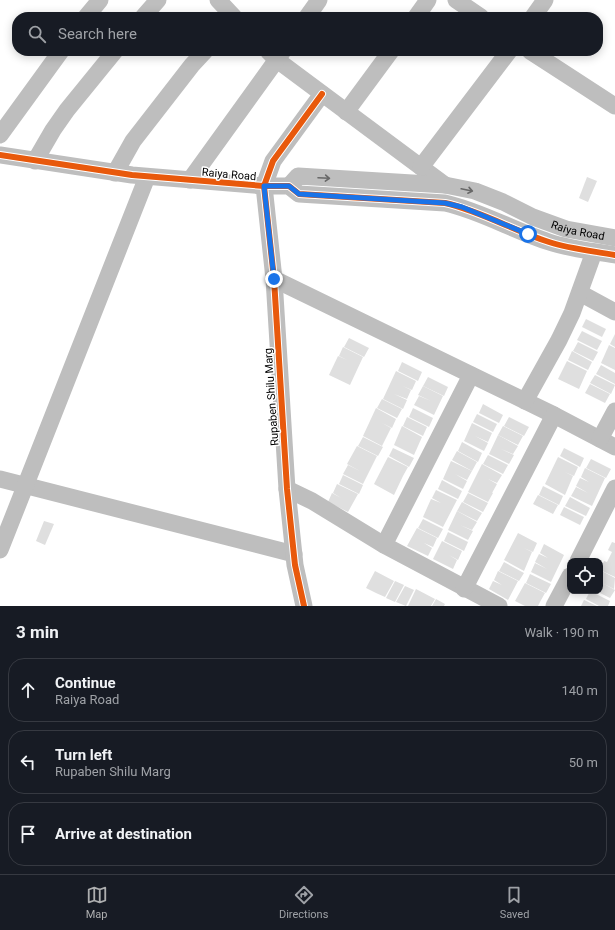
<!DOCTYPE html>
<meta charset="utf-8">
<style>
body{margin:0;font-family:Roboto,sans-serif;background:#242831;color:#f1f3f6}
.controls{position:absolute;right:12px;bottom:12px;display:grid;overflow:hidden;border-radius:8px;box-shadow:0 2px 10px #0003}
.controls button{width:36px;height:36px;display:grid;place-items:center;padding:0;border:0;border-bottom:1px solid #363941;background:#171b24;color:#f1f3f6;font:20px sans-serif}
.stop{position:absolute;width:12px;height:12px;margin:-9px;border:3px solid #1a73e8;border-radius:50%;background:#fff}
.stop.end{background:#1a73e8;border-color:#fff;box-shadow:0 1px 4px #0008}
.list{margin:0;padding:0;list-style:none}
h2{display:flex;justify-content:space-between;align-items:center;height:52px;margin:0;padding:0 16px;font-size:17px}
h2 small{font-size:13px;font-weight:400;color:#9ea1a6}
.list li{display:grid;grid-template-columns:26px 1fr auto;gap:12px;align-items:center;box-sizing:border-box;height:64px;margin:0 8px 8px;padding:0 8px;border:1px solid #363941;border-radius:16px}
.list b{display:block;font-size:15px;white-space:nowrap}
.list p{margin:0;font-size:13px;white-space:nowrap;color:#9ea1a6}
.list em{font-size:13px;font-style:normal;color:#9ea1a6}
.icon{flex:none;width:22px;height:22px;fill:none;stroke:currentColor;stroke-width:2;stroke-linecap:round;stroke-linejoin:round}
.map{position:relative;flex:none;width:615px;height:606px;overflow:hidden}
.search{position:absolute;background:#171b24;box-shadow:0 2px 10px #0003;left:12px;right:12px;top:12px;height:44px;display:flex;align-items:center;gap:10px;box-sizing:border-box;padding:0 14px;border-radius:16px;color:#9ea1a6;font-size:15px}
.sheet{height:268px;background:#171b24}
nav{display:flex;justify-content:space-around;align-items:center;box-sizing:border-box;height:56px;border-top:1px solid #363941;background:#171b24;font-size:11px;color:#9ea1a6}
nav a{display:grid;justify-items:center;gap:2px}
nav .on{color:#adaeaf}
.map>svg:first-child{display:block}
</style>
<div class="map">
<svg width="615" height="606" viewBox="0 0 615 606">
<rect width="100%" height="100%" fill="#fff"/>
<!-- building -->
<g fill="#dfdfdf">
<polygon points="587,177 597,181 588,202 579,198"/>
<polygon points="586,319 606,329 602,337 582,327"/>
<polygon points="582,331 602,341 597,350 577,340"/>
<polygon points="615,334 615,347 610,344"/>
<polygon points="349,338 369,348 364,357 344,347"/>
<polygon points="578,342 598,352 593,361 573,351"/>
<polygon points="609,345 615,348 615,370 601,363"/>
<polygon points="343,347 363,357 350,385 329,375 338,356 347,360 339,356"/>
<polygon points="572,351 592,362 588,370 568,360"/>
<polygon points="567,361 587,371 583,380 570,374 583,380 579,389 558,379"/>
<polygon points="402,362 422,372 418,381 398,371"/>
<polygon points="601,365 615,373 615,384 596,374"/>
<polygon points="396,371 416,381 412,390 403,386 411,390 407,399 394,394 407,400 403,409 383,399"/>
<polygon points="595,375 615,385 611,394 590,383"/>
<polygon points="428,377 448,387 444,396 423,386"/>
<polygon points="590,384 610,394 605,403 585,393"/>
<polygon points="423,386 443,396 434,415 414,405 419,396 431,401 418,395"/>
<polygon points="382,399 402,409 397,418 377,408"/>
<polygon points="483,404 503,415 499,423 479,413"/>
<polygon points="376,408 396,419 392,428 382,423 391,428 382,446 363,436"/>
<polygon points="413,408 433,418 429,427 409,417"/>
<polygon points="477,414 497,424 493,432 473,422"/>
<polygon points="407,417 427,427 423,436 403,426"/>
<polygon points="509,417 529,427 524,436 504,426"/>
<polygon points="472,423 492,433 488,442 475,436 488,443 484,451 464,441"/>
<polygon points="402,426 422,437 414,455 394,445"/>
<polygon points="503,426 523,436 518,445 498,435"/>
<polygon points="498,435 518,446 513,454 501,449 514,455 509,464 489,454"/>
<polygon points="363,437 383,447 378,456 358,446"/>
<polygon points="462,442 482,453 478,462 458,451"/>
<polygon points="357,446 377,456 363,484 343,474 348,465 360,471 347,464 352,455 361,460 352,455"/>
<polygon points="393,448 414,458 409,467 389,456"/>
<polygon points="564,448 584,458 580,467 560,456"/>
<polygon points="457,451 477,462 472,471 452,460"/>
<polygon points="488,455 508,465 503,474 483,464"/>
<polygon points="388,457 408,467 403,476 394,472 403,476 394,495 374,484"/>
<polygon points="558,457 578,467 574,476 565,472 573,476 565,495 545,484"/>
<polygon points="591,459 611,469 606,478 586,468"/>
<polygon points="451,461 472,471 467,480 455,474 467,481 463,489 443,479"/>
<polygon points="482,464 502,475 497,483 488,479 497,484 492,493 480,487 493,493 488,502 468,492"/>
<polygon points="585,468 605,478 592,506 571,496 576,487 588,493 576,486 580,478 589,482 581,477"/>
<polygon points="343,475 363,485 359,494 339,484"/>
<polygon points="442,480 462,491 458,499 438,489"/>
<polygon points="337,484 358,494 348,512 328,502 332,493 341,498 333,493"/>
<polygon points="543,486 563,496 559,505 539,495"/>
<polygon points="436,490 457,500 443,527 423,517 431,499 441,503 432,498"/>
<polygon points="468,493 488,503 483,512 463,502"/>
<polygon points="538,495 558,505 553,514 533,504"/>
<polygon points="570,497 590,508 586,516 565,506"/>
<polygon points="462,502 482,513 477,521 457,511"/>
<polygon points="564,507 584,517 580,525 560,515"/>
<polygon points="457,511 477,522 472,530 460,525 473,531 468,540 448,530"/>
<polygon points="423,519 443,529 438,538 418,528"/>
<polygon points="44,521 54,524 45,545 36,541"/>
<polygon points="417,528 437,538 433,547 424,543 432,548 428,556 407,546"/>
<polygon points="448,532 468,542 464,551 444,541"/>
<polygon points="518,533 537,543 533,552 524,548 532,552 524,571 504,560"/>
<polygon points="442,541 462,551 458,560 449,555 457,560 453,569 433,559"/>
<polygon points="612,542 615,543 615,577 600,570 604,561 607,562 612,552 608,550"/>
<polygon points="544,544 564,555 551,582 531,572 535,563 547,569 535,562 539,554 548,558 540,553"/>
<polygon points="504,562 524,573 519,581 499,571"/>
<polygon points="600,570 615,578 614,589 602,583 615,590 610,598 596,591 600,591"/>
<polygon points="375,571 394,581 385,597 376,593 379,586 376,593 366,588"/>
<polygon points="498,571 518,581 508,600 489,589 493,581 502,585 494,580"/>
<polygon points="530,574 551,584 546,593 526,583"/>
<polygon points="395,581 404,585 395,602 386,598"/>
<polygon points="525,583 545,593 540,602 531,597 540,602 538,606 525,606 515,601"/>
<polygon points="405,586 414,590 406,606 396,602"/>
<polygon points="416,589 435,599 431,606 408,606"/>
<polygon points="590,591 610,601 608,606 599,606 586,599"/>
<polygon points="436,599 445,604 444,606 432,606"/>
<polygon points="584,600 597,606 581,606"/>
</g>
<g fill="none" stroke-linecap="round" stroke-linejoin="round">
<!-- minor -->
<g stroke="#bebebe" stroke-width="17">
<polyline points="218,0 234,17"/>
<polyline points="456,0 481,17"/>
<polyline points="86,17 100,0"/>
<polyline points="143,17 158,0"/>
<polyline points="307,17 319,0"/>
<polyline points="416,17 428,0"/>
<polyline points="533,17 545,0"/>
<polyline points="268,51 277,60 445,185"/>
<polyline points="530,51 615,106"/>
<polyline points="346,112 391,51"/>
<polyline points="0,135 61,51"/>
<path d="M0,155L132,175L264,186H289L299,194L445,203C481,211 514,231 549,242C570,249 593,251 615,255"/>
<polyline points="35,161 53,130 67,110 115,51"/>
<polyline points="421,167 509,51"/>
<polyline points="115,173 133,141 192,65 205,51"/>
<polyline points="190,180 283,51"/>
<path id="s1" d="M289,186L298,176L445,185L475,191L503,202L533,217L566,229L615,238"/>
<polyline points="274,279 554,415 615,447"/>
<polyline points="580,293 615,312"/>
<polyline points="525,401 559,340 572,313 594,252"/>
<polyline points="600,439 615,411"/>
<polyline points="0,479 294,554"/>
<polyline points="287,489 312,501 384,545 499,606"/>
<polyline points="384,545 471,375"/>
<polyline points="0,550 147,177"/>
<polyline points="578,561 615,488"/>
<polyline points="464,589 554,415"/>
<polyline points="304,606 295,565 287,489 274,279 264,186 273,161 322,94"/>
<polyline points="554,606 570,576"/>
</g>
<defs>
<g id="cycleway">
<path d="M0,155L132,175L264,186H289L299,194L445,203C481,211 514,231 549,242C570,249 593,251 615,255"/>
<polyline points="304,606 295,565 287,489 274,279 264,186 273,161 322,94"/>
</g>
</defs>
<!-- cycleway casing -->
<use href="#cycleway" stroke="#fff" stroke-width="8"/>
<!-- cycleway -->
<use href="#cycleway" stroke="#e8590c" stroke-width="6"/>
</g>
<!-- one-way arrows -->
<defs><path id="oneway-shaft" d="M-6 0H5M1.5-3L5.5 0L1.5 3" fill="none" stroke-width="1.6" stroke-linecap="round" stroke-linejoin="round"/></defs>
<g stroke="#686868">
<use href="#oneway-shaft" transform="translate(324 178) rotate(3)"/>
<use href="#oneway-shaft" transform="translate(467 190) rotate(12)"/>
</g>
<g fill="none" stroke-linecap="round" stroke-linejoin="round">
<!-- route -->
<polyline stroke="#1a73e8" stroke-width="5" points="274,279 264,186 289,186 299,194 445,203 462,207 528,234"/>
</g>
<g text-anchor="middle" stroke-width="3" stroke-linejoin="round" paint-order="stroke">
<!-- street labels -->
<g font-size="11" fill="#000" stroke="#fff">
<text transform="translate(229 174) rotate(5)" y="4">Raiya Road</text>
<text dy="4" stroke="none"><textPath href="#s1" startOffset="302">Raiya Road</textPath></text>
<text transform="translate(271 397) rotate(-94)" y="4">Rupaben Shilu Marg</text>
</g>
</g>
</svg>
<div class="controls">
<button><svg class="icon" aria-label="locate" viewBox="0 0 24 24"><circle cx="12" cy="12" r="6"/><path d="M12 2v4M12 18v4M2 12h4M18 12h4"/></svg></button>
</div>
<div class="stop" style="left:528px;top:234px"></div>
<div class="stop end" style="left:274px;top:279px"></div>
<div class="search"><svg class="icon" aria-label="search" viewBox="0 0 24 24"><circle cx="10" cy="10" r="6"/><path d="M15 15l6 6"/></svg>Search here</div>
</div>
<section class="sheet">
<h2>3 min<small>Walk · 190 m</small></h2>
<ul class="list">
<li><svg class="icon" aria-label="ahead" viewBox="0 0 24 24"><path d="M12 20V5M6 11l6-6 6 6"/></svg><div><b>Continue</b><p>Raiya Road</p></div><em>140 m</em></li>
<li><svg class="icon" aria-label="left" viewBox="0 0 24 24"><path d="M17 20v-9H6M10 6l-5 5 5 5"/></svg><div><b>Turn left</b><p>Rupaben Shilu Marg</p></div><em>50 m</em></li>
<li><svg class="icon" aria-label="arrive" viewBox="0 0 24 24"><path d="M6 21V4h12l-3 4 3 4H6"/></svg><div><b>Arrive at destination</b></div></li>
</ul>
</section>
<nav>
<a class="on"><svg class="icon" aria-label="map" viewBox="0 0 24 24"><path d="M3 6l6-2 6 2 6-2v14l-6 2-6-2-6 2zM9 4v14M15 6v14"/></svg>Map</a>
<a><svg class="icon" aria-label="directions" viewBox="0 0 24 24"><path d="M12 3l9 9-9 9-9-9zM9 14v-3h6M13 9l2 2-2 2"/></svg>Directions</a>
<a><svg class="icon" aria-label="saved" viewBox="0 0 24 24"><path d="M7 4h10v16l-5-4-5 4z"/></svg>Saved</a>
</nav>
